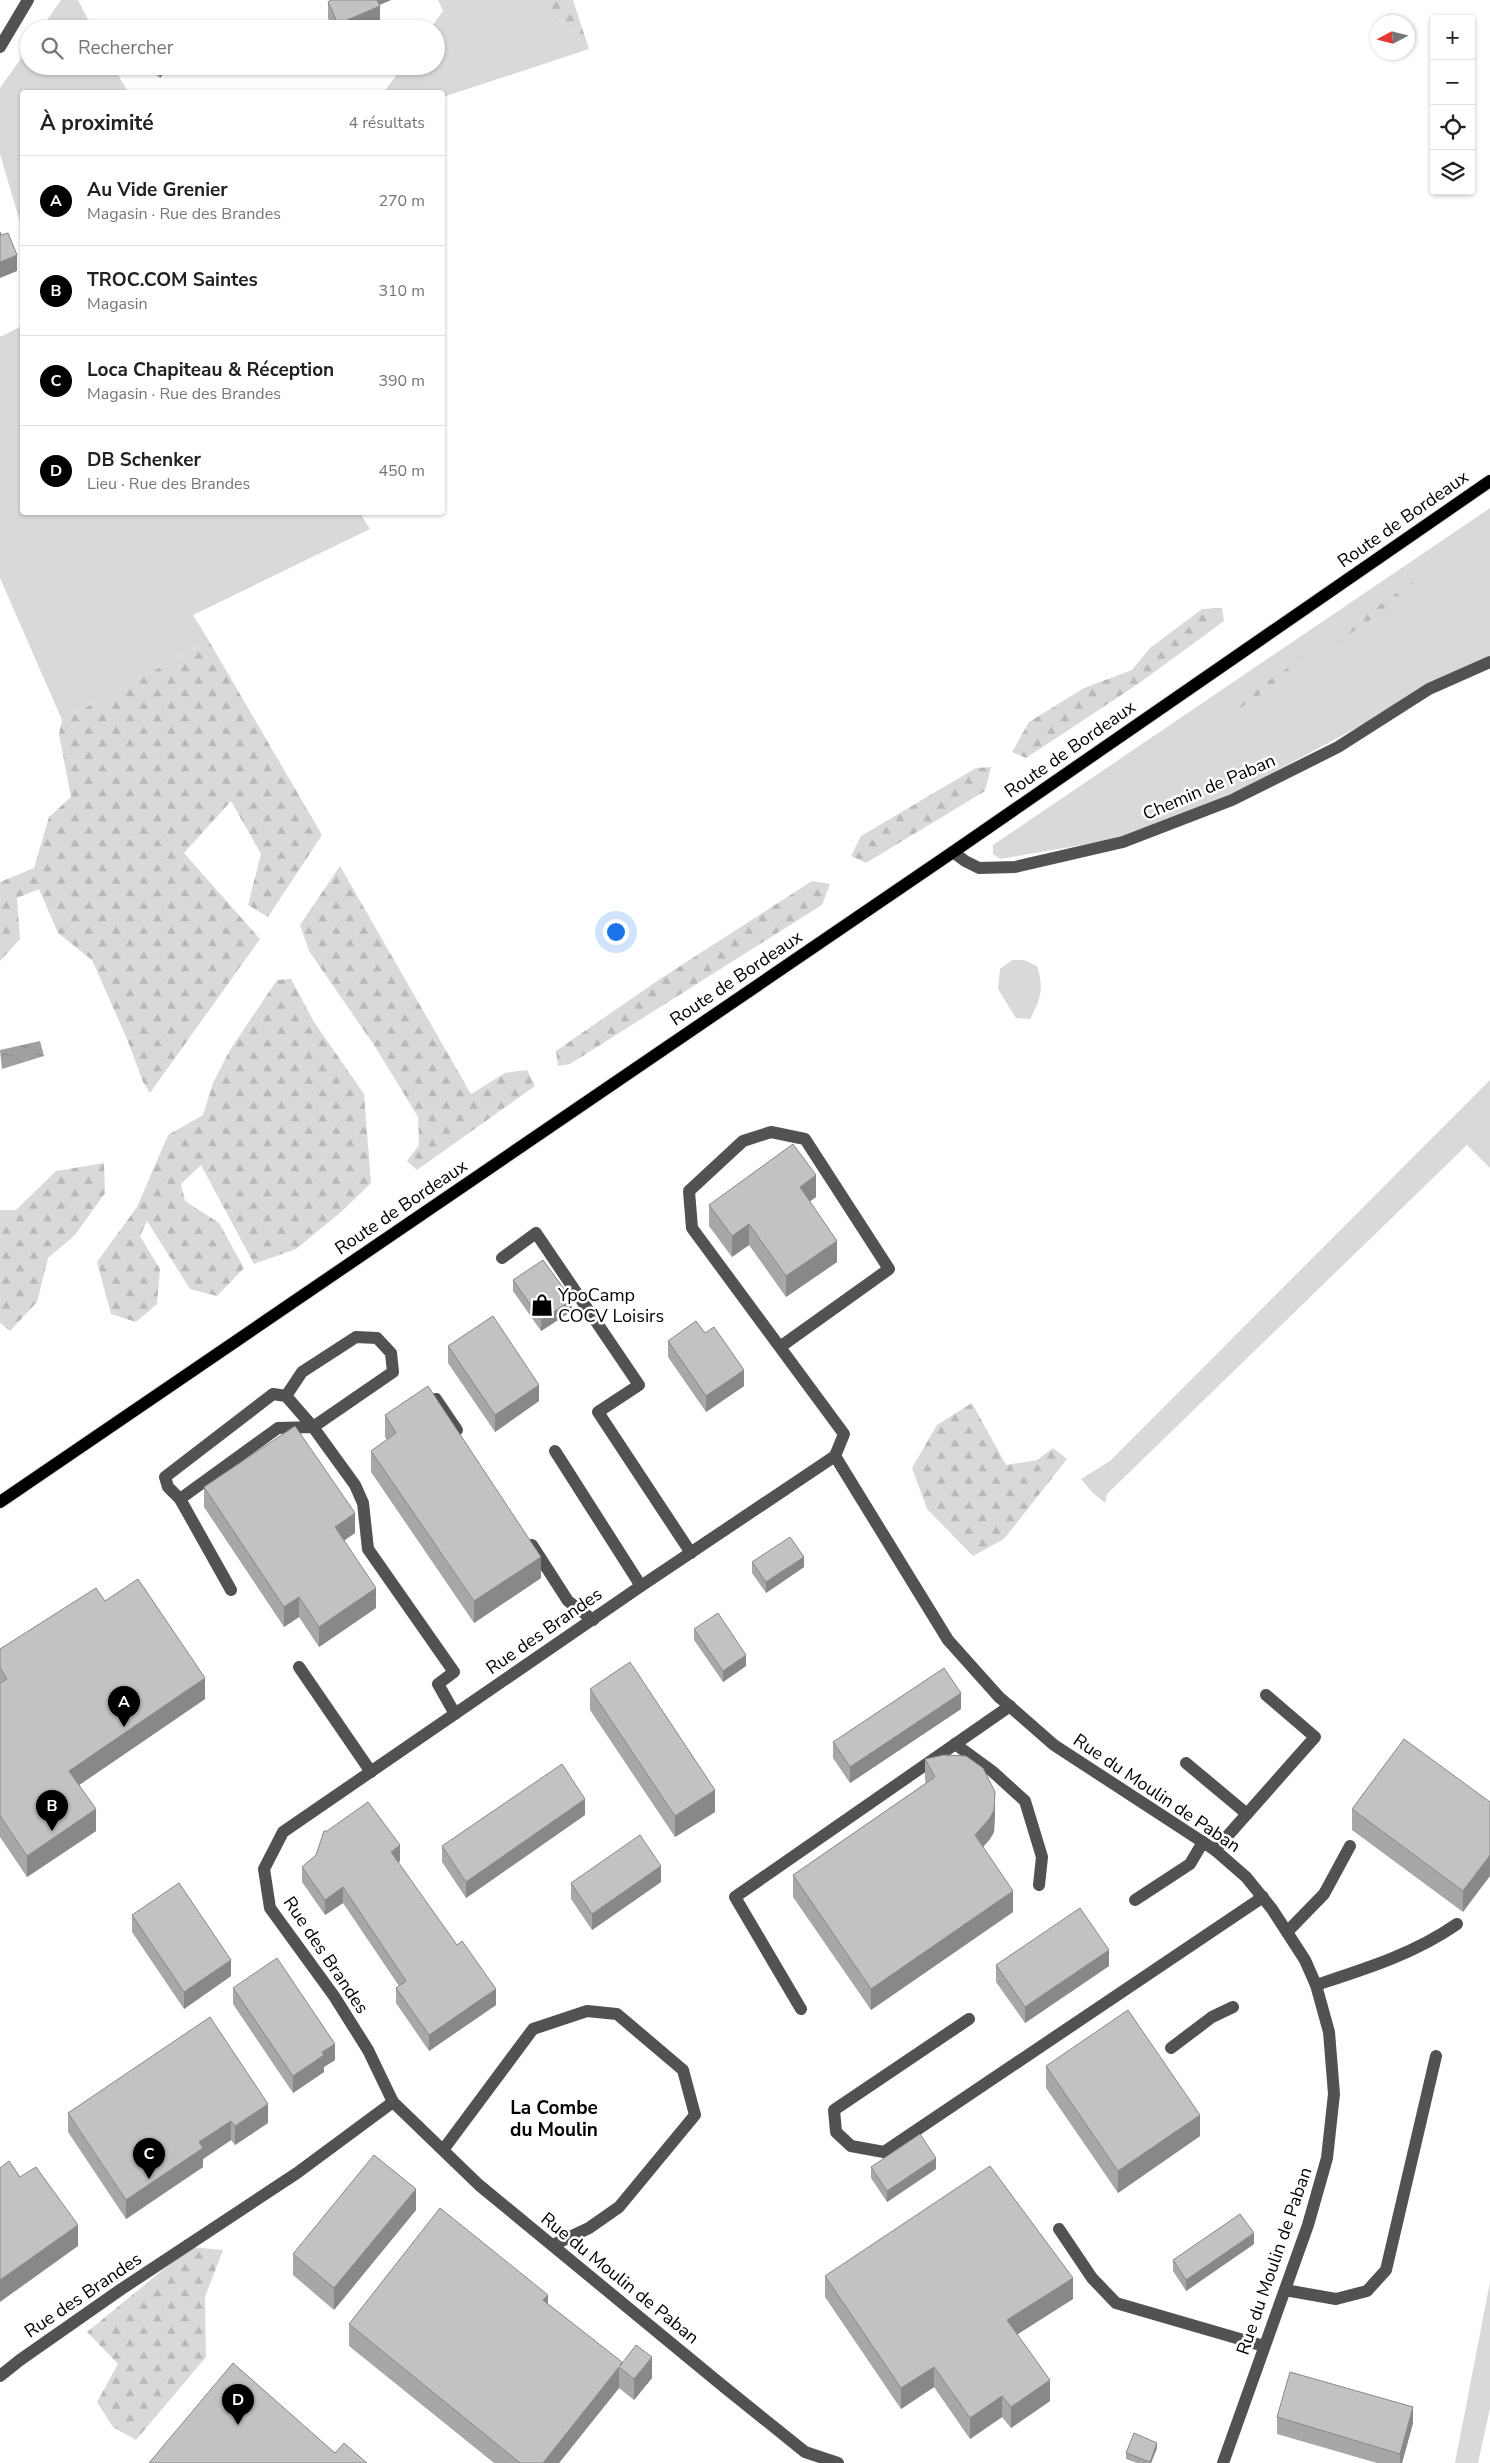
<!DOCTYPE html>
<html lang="fr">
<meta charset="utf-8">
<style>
body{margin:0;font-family:"Nunito Sans",sans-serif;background:#f2f2f2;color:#202124}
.controls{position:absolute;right:15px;top:15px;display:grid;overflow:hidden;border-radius:5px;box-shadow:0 1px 4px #0004}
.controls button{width:45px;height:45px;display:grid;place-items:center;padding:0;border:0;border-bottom:1px solid #e0e0e0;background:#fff;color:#202124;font:25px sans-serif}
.compass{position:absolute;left:1370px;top:15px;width:45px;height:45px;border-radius:50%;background:#fff;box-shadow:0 1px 4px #0004;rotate:263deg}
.you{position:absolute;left:615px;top:931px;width:18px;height:18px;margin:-12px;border:4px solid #fff;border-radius:50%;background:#1a73e8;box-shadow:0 0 0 8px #1a73e833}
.badge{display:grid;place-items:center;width:32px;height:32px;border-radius:50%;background:#000;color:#fff;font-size:16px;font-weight:700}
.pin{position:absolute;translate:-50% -41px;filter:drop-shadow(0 1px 2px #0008)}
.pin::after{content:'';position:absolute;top:26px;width:18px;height:15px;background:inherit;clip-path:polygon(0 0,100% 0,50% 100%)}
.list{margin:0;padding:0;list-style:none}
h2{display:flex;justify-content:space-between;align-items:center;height:65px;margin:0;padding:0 20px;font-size:21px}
h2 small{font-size:16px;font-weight:400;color:#757577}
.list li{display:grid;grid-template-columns:32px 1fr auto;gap:15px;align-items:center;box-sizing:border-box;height:90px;padding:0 20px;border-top:1px solid #e0e0e0}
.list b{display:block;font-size:19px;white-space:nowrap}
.list p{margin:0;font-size:16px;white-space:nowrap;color:#757577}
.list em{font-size:16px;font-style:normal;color:#757577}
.icon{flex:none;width:28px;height:28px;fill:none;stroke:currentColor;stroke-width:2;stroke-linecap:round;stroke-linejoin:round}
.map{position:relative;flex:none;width:1490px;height:2463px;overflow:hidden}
.search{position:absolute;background:#fff;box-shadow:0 1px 4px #0004;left:20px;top:20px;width:425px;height:55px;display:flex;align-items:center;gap:12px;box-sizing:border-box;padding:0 18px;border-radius:28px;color:#757577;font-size:19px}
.panel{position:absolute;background:#fff;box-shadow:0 1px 4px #0004;left:20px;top:90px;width:425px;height:425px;border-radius:5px}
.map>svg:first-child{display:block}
</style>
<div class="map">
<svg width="1490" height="2463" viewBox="0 0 1490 2463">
<defs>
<pattern id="forest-firs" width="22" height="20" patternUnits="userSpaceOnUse" patternTransform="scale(1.25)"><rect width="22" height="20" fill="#d9d9d9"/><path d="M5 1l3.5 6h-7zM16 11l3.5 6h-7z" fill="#b8b8b8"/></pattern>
<pattern id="water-ripples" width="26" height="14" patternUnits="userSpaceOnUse" patternTransform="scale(1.25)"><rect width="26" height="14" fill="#a0a0a0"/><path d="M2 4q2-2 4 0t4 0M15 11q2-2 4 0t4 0" fill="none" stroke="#888"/></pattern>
</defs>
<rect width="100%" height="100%" fill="#fff"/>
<!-- green -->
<g fill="#d9d9d9">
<polygon points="61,0 78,0 93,29 41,29"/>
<polygon points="438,0 549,0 552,13 589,49 443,97 442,92 384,92 403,66 436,66 436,29 430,29 443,11"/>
<polygon points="29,47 29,66 113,66 128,92 22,92 22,229 0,154 0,88"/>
<polygon points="22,326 22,512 360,513 370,529 193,615 209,641 62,720 0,578 0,337"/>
<polygon points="1490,508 1490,662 1429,689 1242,789 1123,838 1000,859 993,854 993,845"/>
<path d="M1012,960H1024L1037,966C1044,988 1041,999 1030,1019L1016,1018L998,989L1000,969Z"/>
<polygon points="1490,1080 1490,1168 1467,1145 1107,1494 1105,1503 1091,1491 1081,1479 1110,1461"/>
<polygon points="1490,2282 1490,2408 1478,2463 1455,2463"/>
</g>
<!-- forest -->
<g fill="url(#forest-firs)">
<polygon points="549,0 573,0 589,49 552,13"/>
<polygon points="1413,582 1419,587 1239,709 1230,707"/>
<polygon points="1222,608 1224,621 1138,684 1026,758 1012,752 1029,722 1084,688 1132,670 1150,648 1202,609"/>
<polygon points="209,641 322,835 268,917 248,905 261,854 231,801 184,853 260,939 150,1093 143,1082 127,1039 92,960 58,933 39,889 17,898 20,939 0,961 0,882 34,868 49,817 71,797 59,734 62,720"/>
<polygon points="991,767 985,791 866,863 851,856 861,836 976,768"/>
<polygon points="340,866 471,1094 505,1073 527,1070 535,1086 417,1170 407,1161 419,1145 418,1117 374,1045 309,951 300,925"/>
<polygon points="812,881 830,884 822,905 570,1064 558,1066 556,1051 660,979"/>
<polygon points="291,979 314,1022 364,1094 371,1183 341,1212 296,1249 254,1264 201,1165 181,1184 185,1201 219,1223 244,1268 217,1296 190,1289 147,1221 140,1236 160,1269 157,1304 136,1322 111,1314 97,1262 137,1207 168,1135 203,1115 213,1083 230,1050 277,980"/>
<polygon points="104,1163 105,1193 75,1235 48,1258 37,1302 10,1331 0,1323 0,1210 16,1210 56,1171"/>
<polygon points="972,1403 1006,1465 1037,1460 1053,1448 1067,1459 1004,1539 973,1556 927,1509 912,1468 937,1425"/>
<polygon points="191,2247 223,2250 205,2297 206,2357 136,2440 113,2427 97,2402 118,2364 87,2332"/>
</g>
<!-- water -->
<polygon fill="url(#water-ripples)" points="40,1041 44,1056 2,1069 0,1050"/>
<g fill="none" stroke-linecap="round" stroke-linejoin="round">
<defs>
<polyline id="major" points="0,1502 953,852 1490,481"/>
</defs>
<!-- major casing -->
<use href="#major" stroke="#dbdbdb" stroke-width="14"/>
<!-- minor -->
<g stroke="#525252" stroke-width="12">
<polyline points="0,47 28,0"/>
<polyline points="953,852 965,861 979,868 1015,867 1123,842 1232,800 1338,747 1429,689 1490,662"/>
<polyline points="502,1258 536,1233 639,1385 598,1412 691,1553"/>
<polyline points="780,1347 889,1269 805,1139 771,1132 743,1141 689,1191 692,1228 844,1434 835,1456"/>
<polyline points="436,1399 457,1430"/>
<polyline points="555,1451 641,1586"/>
<polyline points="835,1456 641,1586 283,1832 264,1869 270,1908 334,1996 368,2050 393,2102 479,2185 723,2386 805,2452 838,2463"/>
<polyline points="835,1456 948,1640 999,1697 1054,1745 1215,1850 1246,1877 1272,1909 1305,1960 1316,1985 1329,2032 1334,2094 1327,2158 1308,2225 1223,2463"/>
<polyline points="180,1499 168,1487 165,1477 273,1394 286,1396 313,1427 393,1372 391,1353 377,1338 356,1337 302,1372 286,1396"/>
<polyline points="532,1545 568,1601 593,1620"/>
<polyline points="231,1590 180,1499 278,1428 313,1427 355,1485 363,1503 368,1549 454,1672 438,1684 455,1714"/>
<polyline points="299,1667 371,1772"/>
<polyline points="955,1744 992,1771 1025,1801 1042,1857 1039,1885"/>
<polyline points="1186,1763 1247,1814"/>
<polyline points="1215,1850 1315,1737 1266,1695"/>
<polyline points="1135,1900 1190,1864 1203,1842"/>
<polyline points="1287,1932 1324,1894 1350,1846"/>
<path d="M1316,1985C1365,1969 1414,1954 1457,1924"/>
<polyline points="801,2009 735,1897 1010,1706"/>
<polyline points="969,2019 834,2110 836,2132 851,2146 884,2152 1263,1897"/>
<polyline points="1171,2048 1212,2017 1233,2007"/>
<polyline points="443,2150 533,2029 587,2011 617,2014 683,2070 695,2115 619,2207 589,2228 553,2245"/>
<polyline points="1059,2229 1092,2278 1116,2303 1264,2346"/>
<polyline points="1285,2290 1336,2299 1367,2291 1386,2270 1436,2056"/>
<polyline points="0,2376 20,2360 120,2290 297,2173 393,2102"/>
</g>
<!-- major -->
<use href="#major" stroke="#000" stroke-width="12"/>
</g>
<!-- wall -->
<g fill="#a7a7a7">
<polygon points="331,0 391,0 379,5 380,22 364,29 332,29 328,18 328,2"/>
<polygon points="145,66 170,66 160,78"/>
<polygon points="816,1197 810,1201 837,1262 786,1297 749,1245 732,1257 709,1226 709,1205"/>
<polygon points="513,1280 572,1311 541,1331 513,1291"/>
<polygon points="668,1341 744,1386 706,1412 668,1357"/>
<polygon points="448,1346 539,1401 495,1432 448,1363"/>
<polygon points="385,1415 541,1578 474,1623 371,1472 371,1451 387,1440 385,1437"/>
<polygon points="204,1487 355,1533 344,1540 376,1608 319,1647 299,1617 284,1627 204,1507"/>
<polygon points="752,1562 804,1567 766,1593 752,1573"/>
<polygon points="105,1601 205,1699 79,1785 96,1831 27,1877 0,1837 0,1649"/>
<polygon points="694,1629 746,1666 723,1682 694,1640"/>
<polygon points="590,1689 715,1812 675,1837 590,1710"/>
<polygon points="961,1709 850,1783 833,1758 833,1742"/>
<polygon points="925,1759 995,1814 994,1832 990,1839 983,1847 1013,1912 871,2010 793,1897 793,1875 926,1783 925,1781"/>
<polygon points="1490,1802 1463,1912 1352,1830 1352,1809"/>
<polygon points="585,1815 466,1898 442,1862 442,1846"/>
<polygon points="400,1861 398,1863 496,2005 429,2051 396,2003 396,1988 399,1986 343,1903 325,1915 302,1882 302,1867"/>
<polygon points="661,1882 592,1930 571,1899 571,1883"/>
<polygon points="132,1915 231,1976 184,2009 132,1932"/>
<polygon points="996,1965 1109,1966 1025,2023 996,1982"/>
<polygon points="233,1988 335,2060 324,2067 324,2072 293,2093 233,2004"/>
<polygon points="1046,2066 1200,2136 1118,2193 1046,2088"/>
<polygon points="68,2113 268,2123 235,2145 231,2140 203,2159 203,2167 126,2219 68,2132"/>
<polygon points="871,2167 936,2169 887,2202 871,2178"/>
<polygon points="416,2210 334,2310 293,2275 293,2254"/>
<polygon points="1254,2244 1186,2291 1173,2271 1173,2260"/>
<polygon points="825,2276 1073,2299 1017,2334 1050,2401 1011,2428 1002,2417 970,2439 934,2387 901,2409 825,2297"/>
<polygon points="548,2304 622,2363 652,2378 634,2400 619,2388 559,2463 494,2463 349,2346 349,2324"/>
<polygon points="1277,2417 1413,2423 1402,2463 1377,2463 1277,2434"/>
<polygon points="1157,2448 1151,2463 1137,2463 1126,2459 1126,2453"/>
</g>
<!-- shaded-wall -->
<g fill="#888">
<polygon points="377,0 391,0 377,6"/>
<polygon points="380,6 380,22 364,29 338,29 338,24"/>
<polygon points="163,66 170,66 160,78 160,69"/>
<polygon points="17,255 17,271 0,278 0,262"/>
<polygon points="816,1175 816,1197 800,1209 800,1187"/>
<polygon points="749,1224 749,1245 732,1257 732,1236"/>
<polygon points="837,1241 837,1262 786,1297 786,1276"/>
<polygon points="572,1300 572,1311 541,1331 541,1320"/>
<polygon points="744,1370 744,1386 706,1412 706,1396"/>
<polygon points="539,1385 539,1401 495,1432 495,1415"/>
<polygon points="355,1513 355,1533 335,1547 335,1527"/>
<polygon points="541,1557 541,1578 474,1623 474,1601"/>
<polygon points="804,1557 804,1567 766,1593 766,1582"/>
<polygon points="376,1588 376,1608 319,1647 319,1627"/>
<polygon points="299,1597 299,1617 284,1627 284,1607"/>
<polygon points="746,1655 746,1666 723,1682 723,1671"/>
<polygon points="205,1678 205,1699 69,1792 69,1771"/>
<polygon points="961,1693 961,1709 850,1783 850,1767"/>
<polygon points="715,1790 715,1812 675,1837 675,1816"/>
<polygon points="995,1792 995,1814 994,1832 990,1839 975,1856 975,1835"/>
<polygon points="585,1799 585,1815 466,1898 466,1882"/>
<polygon points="96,1809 96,1831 27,1877 27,1856"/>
<polygon points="400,1845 400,1861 391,1868 391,1852"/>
<polygon points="1490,1855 1490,1876 1463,1912 1463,1891"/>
<polygon points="661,1866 661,1882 592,1930 592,1914"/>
<polygon points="343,1887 343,1903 325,1915 325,1900"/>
<polygon points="1013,1891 1013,1912 871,2010 871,1989"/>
<polygon points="1109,1950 1109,1966 1025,2023 1025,2007"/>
<polygon points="231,1960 231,1976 184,2009 184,1992"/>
<polygon points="496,1989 496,2005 429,2051 429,2035"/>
<polygon points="335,2044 335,2060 324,2067 324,2072 293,2093 293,2076 322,2052"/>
<polygon points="268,2104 268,2123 235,2145 235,2126"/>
<polygon points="1200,2115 1200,2136 1118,2193 1118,2171"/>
<polygon points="231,2121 231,2140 203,2159 203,2167 126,2219 126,2200 199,2142"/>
<polygon points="936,2158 936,2169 887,2202 887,2191"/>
<polygon points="416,2189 416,2210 334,2310 334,2288"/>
<polygon points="78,2225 78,2246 0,2302 0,2280"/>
<polygon points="1254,2233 1254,2244 1186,2291 1186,2280"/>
<polygon points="1073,2278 1073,2299 1007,2341 1007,2320"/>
<polygon points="548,2295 548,2316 543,2300"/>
<polygon points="652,2357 652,2378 634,2400 634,2379"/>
<polygon points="619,2367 619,2388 559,2463 543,2463"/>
<polygon points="934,2367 934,2387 901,2409 901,2388"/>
<polygon points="1050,2380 1050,2401 1011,2428 1011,2407"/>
<polygon points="1002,2396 1002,2417 970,2439 970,2418"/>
<polygon points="1413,2407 1413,2423 1402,2463 1400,2463 1400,2454"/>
<polygon points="1157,2443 1157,2448 1151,2463 1150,2463"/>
</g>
<!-- building -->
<g fill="#c2c2c2" stroke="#888">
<polygon points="331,0 377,0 380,6 338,24 328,2"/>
<polygon points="158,25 163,29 155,29"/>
<polygon points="156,66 163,66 160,69"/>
<polygon points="0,232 1,235 8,233 17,255 0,262"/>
<polygon points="793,1144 816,1175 800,1187 837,1241 786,1276 749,1224 732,1236 709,1205"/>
<polygon points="543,1260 572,1300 541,1320 513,1280"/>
<polygon points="493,1316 539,1385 495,1415 448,1346"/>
<polygon points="696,1321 705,1333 714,1327 744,1370 706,1396 668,1341"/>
<polygon points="428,1386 541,1557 474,1601 371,1451 396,1433 385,1415"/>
<polygon points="295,1426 355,1513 335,1527 376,1588 319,1627 299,1597 284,1607 204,1487"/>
<polygon points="790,1537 804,1557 766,1582 752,1562"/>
<polygon points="138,1579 205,1678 69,1771 96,1809 27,1856 0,1816 0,1683 7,1679 0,1668 0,1649 96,1588 105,1601"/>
<polygon points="718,1613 746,1655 723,1671 694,1629"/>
<polygon points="630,1662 715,1790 675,1816 590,1689"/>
<polygon points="944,1668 961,1693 850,1767 833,1742"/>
<polygon points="1404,1739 1490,1802 1490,1855 1463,1891 1352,1809"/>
<polygon points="944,1755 966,1756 983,1768 995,1792 994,1810 990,1818 975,1835 1013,1891 871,1989 793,1875 935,1777 925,1759"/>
<polygon points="562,1764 585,1799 466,1882 442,1846"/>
<polygon points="368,1802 400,1845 391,1852 457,1945 462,1941 496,1989 429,2035 396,1988 406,1981 343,1887 325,1900 302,1867 316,1855 324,1831 327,1831"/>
<polygon points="640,1835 661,1866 592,1914 571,1883"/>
<polygon points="179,1883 231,1960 184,1992 132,1915"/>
<polygon points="1080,1908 1109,1950 1025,2007 996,1965"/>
<polygon points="277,1958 335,2044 322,2052 324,2055 293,2076 233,1988"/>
<polygon points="1128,2010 1200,2115 1118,2171 1046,2066"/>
<polygon points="210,2017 268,2104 235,2126 231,2121 199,2142 203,2148 126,2200 68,2113"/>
<polygon points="920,2134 936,2158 887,2191 871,2167"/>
<polygon points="374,2155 416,2189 334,2288 293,2254"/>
<polygon points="9,2161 20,2177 36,2167 78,2225 0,2280 0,2168"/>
<polygon points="990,2166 1073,2278 1007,2320 1050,2380 1011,2407 1002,2396 970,2418 934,2367 901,2388 825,2276"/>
<polygon points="440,2208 548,2295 543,2300 622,2362 620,2366 636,2345 652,2357 634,2379 619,2367 543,2463 520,2463 349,2324"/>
<polygon points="1240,2214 1254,2233 1186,2280 1173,2260"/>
<polygon points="233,2363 335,2453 344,2443 367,2463 149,2463"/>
<polygon points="1290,2372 1413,2407 1400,2454 1277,2417"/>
<polygon points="1134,2433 1157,2443 1150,2462 1126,2453"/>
</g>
<!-- icons -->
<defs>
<symbol id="shop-bare" viewBox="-9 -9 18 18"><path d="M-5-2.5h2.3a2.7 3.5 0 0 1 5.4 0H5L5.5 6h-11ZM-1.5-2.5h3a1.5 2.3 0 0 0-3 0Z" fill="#000" stroke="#fff" stroke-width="2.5" paint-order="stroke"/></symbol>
</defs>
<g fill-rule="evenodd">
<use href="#shop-bare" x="526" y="1289" width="32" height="32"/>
</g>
<g text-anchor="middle" stroke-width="5" stroke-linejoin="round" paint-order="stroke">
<!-- street labels -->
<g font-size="18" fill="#000" stroke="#fff">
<text transform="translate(1403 519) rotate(-35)" y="6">Route de Bordeaux</text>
<text transform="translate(1070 749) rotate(-35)" y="6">Route de Bordeaux</text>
<text transform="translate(1209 787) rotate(-23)" y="6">Chemin de Paban</text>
<text transform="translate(736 978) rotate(-34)" y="6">Route de Bordeaux</text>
<text transform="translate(401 1207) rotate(-34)" y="6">Route de Bordeaux</text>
<text transform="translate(544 1631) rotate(-35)" y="6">Rue des Brandes</text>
<text transform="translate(1157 1793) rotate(34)" y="6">Rue du Moulin de Paban</text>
<text transform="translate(326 1955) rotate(56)" y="6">Rue des Brandes</text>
<text transform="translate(1274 2261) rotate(-71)" y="6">Rue du Moulin de Paban</text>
<text transform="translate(620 2278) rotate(39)" y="6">Rue du Moulin de Paban</text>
<text transform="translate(83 2295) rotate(-34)" y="6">Rue des Brandes</text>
</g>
<!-- poi labels -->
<g font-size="18" fill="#000" stroke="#fff" text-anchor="start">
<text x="558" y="1301">YpoCamp<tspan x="558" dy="21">COCV Loisirs</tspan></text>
</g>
<!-- neighbourhood labels -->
<g font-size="19" font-weight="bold" fill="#000" stroke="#fff">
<text x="554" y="2114">La Combe<tspan x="554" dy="22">du Moulin</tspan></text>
</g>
</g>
</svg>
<div class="controls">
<button>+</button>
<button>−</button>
<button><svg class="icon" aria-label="locate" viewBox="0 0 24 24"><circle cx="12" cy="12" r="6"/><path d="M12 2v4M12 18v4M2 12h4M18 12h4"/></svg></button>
<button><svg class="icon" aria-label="layers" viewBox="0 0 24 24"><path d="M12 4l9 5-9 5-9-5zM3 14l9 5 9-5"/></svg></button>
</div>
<svg class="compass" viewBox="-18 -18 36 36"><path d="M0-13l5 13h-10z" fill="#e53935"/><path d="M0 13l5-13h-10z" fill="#757577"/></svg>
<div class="you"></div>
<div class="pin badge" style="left:124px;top:1727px">A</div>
<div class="pin badge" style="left:52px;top:1831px">B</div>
<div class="pin badge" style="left:149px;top:2179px">C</div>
<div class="pin badge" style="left:238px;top:2425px">D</div>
<div class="search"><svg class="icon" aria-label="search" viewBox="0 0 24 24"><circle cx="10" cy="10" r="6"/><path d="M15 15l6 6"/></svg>Rechercher</div>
<section class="panel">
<h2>À proximité<small>4 résultats</small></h2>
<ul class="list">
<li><span class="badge">A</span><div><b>Au Vide Grenier</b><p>Magasin · Rue des Brandes</p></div><em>270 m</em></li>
<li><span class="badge">B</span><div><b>TROC.COM Saintes</b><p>Magasin</p></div><em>310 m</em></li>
<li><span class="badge">C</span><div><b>Loca Chapiteau &amp; Réception</b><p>Magasin · Rue des Brandes</p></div><em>390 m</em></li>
<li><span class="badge">D</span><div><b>DB Schenker</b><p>Lieu · Rue des Brandes</p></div><em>450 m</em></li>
</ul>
</section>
</div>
